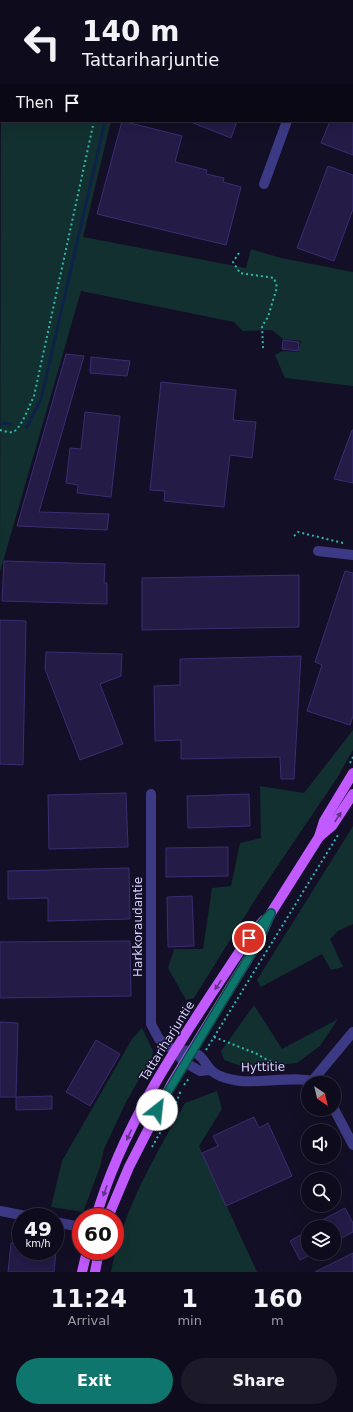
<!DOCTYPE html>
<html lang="en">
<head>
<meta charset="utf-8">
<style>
  :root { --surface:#0e0b1c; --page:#1c1929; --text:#f1f3f6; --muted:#9b9ba3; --line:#2e2b3b; --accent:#0f766e }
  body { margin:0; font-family:"DejaVu Sans",sans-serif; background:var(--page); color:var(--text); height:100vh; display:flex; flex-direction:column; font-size:15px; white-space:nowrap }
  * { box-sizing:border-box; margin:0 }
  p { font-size:13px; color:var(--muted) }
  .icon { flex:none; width:22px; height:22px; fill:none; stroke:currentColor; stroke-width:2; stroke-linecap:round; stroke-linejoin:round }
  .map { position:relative; height:1272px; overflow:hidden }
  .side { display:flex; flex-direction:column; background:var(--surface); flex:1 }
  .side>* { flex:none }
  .guide { position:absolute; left:0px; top:0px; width:353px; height:122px; box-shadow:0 4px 16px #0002,0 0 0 1px var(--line); background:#0e0b1c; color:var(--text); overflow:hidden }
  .needle { width:26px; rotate:145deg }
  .buttons { position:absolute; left:301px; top:1076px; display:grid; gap:8px }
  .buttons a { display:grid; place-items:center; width:40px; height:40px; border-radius:50%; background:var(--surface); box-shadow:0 4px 16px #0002,0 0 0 1px var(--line); font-size:20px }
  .speed { position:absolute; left:12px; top:1208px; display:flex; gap:8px; font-size:20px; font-weight:700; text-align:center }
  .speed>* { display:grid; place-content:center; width:52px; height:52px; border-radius:50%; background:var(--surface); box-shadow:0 4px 16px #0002,0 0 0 1px var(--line); line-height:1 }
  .speed small { font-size:10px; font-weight:400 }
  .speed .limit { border:6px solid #d22; background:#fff; color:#111 }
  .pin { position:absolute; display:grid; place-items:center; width:34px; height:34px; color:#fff; margin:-17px; border:2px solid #fff; border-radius:50%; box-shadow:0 1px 4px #0007 }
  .me { position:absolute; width:44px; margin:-22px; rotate:29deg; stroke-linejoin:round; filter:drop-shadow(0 0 3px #0008) }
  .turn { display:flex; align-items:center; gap:14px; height:84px; padding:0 16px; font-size:18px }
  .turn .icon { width:52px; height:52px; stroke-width:2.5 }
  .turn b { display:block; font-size:28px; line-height:34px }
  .then { display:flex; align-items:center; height:38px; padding:0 16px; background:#0003; gap:8px; font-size:15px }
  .eta { display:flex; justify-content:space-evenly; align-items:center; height:68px; text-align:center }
  .eta b { font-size:24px; font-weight:700; line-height:28px }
  .primary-button { display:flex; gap:8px; margin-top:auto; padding:8px 16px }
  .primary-button a { flex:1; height:46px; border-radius:24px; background:var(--accent); color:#fff; font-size:16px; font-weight:700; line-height:46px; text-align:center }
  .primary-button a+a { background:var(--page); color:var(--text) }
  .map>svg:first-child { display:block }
  .green { fill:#12302f }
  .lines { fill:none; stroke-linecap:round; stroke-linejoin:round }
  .stream { stroke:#0c2248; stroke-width:3 }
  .building { fill:#241b47; stroke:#3b2d73 }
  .path { stroke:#2fb8b0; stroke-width:2; stroke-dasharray:2 3; stroke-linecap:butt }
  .minor { stroke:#3d3a85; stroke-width:10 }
  .major { stroke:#c25bff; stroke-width:10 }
  .highway { stroke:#ff4fa3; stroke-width:12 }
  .oneway { fill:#623188 }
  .route-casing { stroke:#0a4d48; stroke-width:10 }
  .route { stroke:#0f766e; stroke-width:7 }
  .labels { text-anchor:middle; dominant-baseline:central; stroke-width:3; stroke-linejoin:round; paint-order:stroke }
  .street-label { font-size:12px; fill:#d9d4ff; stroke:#130f26 }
</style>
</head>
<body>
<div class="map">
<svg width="353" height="1272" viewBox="0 0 353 1272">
  <rect width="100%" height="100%" fill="#130f26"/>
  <g class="green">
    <path d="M1,96V121H111L83,237L246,268L251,249L281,258L353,272V386L285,378L275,355L282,351L298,352L301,341L283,339L272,330L243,331L234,322L81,291L0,572Z"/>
    <path d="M353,730V750L337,778L258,895L194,998L186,1000L168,968L174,949H203L212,888L231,886L240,843L261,838L260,786L304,793Z"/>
    <path d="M353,826V924L338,931L330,939L343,967L331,970L322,954L261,987L257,980Z"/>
    <path d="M254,1005L282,1049L338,1019L320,1046L297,1063L246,1068L224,1060L221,1051Z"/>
    <path d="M142,1028L153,1051L152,1057L126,1102L104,1149L100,1167L83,1212L51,1207L62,1161L132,1039Z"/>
    <path d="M217,1091L222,1109L199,1146L257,1272H111C122,1211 155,1156 185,1103Z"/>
  </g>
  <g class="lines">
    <g class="stream">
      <path d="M111,0V1"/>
      <path d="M0,423L10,424"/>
      <path d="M27,427L41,399L105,121"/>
    </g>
  </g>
  <g class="building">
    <path d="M122,121L182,136L175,162L207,170L206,174L224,178L223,182L241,187L226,245L97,214Z"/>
    <path d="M188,121H237L231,138Z"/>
    <path d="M330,121H353V155L321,143Z"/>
    <path d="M328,166L353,175V209L334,261L297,248Z"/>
    <path d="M283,340L299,342L298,351L282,349Z"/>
    <path d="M66,354L84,356L39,512L109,514L107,530L17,526Z"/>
    <path d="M91,357L130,361L127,376L90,373Z"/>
    <path d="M161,382L236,390L233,420L256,422L252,458L230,455L224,507L164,501L165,491L150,490Z"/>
    <path d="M85,412L120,416L111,497L77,493L78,485L66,483L70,448L81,449Z"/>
    <path d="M352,430H353V483L334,479Z"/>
    <path d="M4,561L105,564L104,583H107V604L2,601Z"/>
    <path d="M345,571L353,573V716L350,725L307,711L322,665L315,662Z"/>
    <path d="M299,575V627L142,630V578Z"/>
    <path d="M0,620L26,621L23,765L0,764Z"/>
    <path d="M46,652L122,654L121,676L100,684L123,744L80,760L45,669Z"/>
    <path d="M301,656L294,779H281L280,757L181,759V740L155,741L154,686L180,685V659Z"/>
    <path d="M126,793L128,847L49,849L48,795Z"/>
    <path d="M249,794L250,826L188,828L187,796Z"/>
    <path d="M228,847V876L166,877V848Z"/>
    <path d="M129,868L130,919L48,921V898L8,899V871Z"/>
    <path d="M192,896L194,946L168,947L167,897Z"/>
    <path d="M130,941L131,996L0,998V942Z"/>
    <path d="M0,1022L18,1023L16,1097H0Z"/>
    <path d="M96,1040L120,1054L90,1106L66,1092Z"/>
    <path d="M52,1096V1109L16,1110V1097Z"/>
    <path d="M254,1117L259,1128L268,1123L292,1176L226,1206L202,1153L218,1146L213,1136Z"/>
    <path d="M345,1208L353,1223V1232L334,1242V1227H309Z"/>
    <path d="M308,1231V1256L300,1260L290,1241Z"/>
    <path d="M11,1243H21V1251H56L54,1272H8Z"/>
    <path d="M353,1253V1272H315Z"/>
  </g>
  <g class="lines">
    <g class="path">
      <path d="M108,0V1"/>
      <path d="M239,253L233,262L240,273L274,278L277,287L268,317L262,326L263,348"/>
      <path d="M0,430C4,431 9,433 13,432C21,429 30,404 34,396L94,121"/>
      <path d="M294,536L298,532L343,543"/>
      <path d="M350,763L353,757"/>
      <path d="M214,1037L255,1053L284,1069"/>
      <path d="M206,1050L338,835"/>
      <path d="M184,1085L190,1077"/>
      <path d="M152,1147L175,1106L181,1090"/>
      <path d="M115,1230L118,1222"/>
      <path d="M76,1237L77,1250"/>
    </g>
    <g class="minor">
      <path d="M332,1V0"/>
      <path d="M352,12H353"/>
      <path d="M264,184L287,121"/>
      <path d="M318,551L353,555"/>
      <path d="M151,794V1024L159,1039L175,1051L184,1062L200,1071L210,1070"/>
      <path d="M175,1051C180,1051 186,1050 190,1051C202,1054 204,1062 210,1069C217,1077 232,1080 241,1081C257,1083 309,1075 317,1083"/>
      <path d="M313,1080L353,1032"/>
      <path d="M334,1109L353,1145"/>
      <path d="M0,1211L31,1217"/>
      <path d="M55,1222L81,1227"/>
    </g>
    <g class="major">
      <path d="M319,837L332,826L353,794"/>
      <path d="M96,1217C126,1114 191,1026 249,937L264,920"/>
      <path d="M108,1217L129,1167L172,1083L257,944L271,913L319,837L324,821L353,773"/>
      <path d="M82,1272L87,1251"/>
      <path d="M95,1272L99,1251"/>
    </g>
    <g class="highway">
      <path d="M9,1L10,0"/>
      <path d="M0,29L1,25"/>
    </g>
  </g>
  <defs><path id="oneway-solid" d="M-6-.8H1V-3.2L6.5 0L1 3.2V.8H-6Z"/></defs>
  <g class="oneway">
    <use href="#oneway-solid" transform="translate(338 817) rotate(-57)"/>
    <use href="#oneway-solid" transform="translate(218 985) rotate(123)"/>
    <use href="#oneway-solid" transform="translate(129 1135) rotate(115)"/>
    <use href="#oneway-solid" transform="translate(105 1191) rotate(110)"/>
  </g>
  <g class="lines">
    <g class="route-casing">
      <path id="route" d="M157,1110L257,944L271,913L249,938"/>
    </g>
    <use href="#route" class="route"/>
  </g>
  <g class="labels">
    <g class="street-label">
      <text transform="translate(138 927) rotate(-90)">Harkkoraudantie</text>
      <text transform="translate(167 1041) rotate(-58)">Tattariharjuntie</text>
      <text transform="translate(263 1067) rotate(-1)">Hyttitie</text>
    </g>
  </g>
</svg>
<div class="buttons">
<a><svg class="needle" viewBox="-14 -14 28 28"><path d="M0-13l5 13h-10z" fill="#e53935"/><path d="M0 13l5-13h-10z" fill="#9b9ba3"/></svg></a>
<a><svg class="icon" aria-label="sound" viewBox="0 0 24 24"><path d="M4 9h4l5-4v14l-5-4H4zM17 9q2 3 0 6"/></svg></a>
<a><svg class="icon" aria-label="search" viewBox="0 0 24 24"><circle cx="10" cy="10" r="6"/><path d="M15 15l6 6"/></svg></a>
<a><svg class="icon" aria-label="layers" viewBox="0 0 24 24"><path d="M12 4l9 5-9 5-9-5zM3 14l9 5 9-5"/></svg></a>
</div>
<div class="speed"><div>49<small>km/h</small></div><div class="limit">60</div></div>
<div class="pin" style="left:249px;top:938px;background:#d93025"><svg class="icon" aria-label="arrive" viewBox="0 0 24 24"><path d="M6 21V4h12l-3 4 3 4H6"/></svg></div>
<svg class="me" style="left:157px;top:1110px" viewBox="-20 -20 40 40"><circle r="19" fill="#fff"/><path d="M0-13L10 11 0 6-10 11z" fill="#0f766e"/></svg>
<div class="guide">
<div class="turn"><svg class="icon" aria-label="left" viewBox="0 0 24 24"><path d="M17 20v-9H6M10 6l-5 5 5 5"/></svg><div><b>140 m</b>Tattariharjuntie</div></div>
<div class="then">Then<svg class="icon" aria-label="arrive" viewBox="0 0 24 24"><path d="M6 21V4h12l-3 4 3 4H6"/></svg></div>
</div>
</div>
<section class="side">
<div class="eta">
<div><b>11:24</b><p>Arrival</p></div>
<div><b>1</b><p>min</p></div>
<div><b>160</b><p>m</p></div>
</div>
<div class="primary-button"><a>Exit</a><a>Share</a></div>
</section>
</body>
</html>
